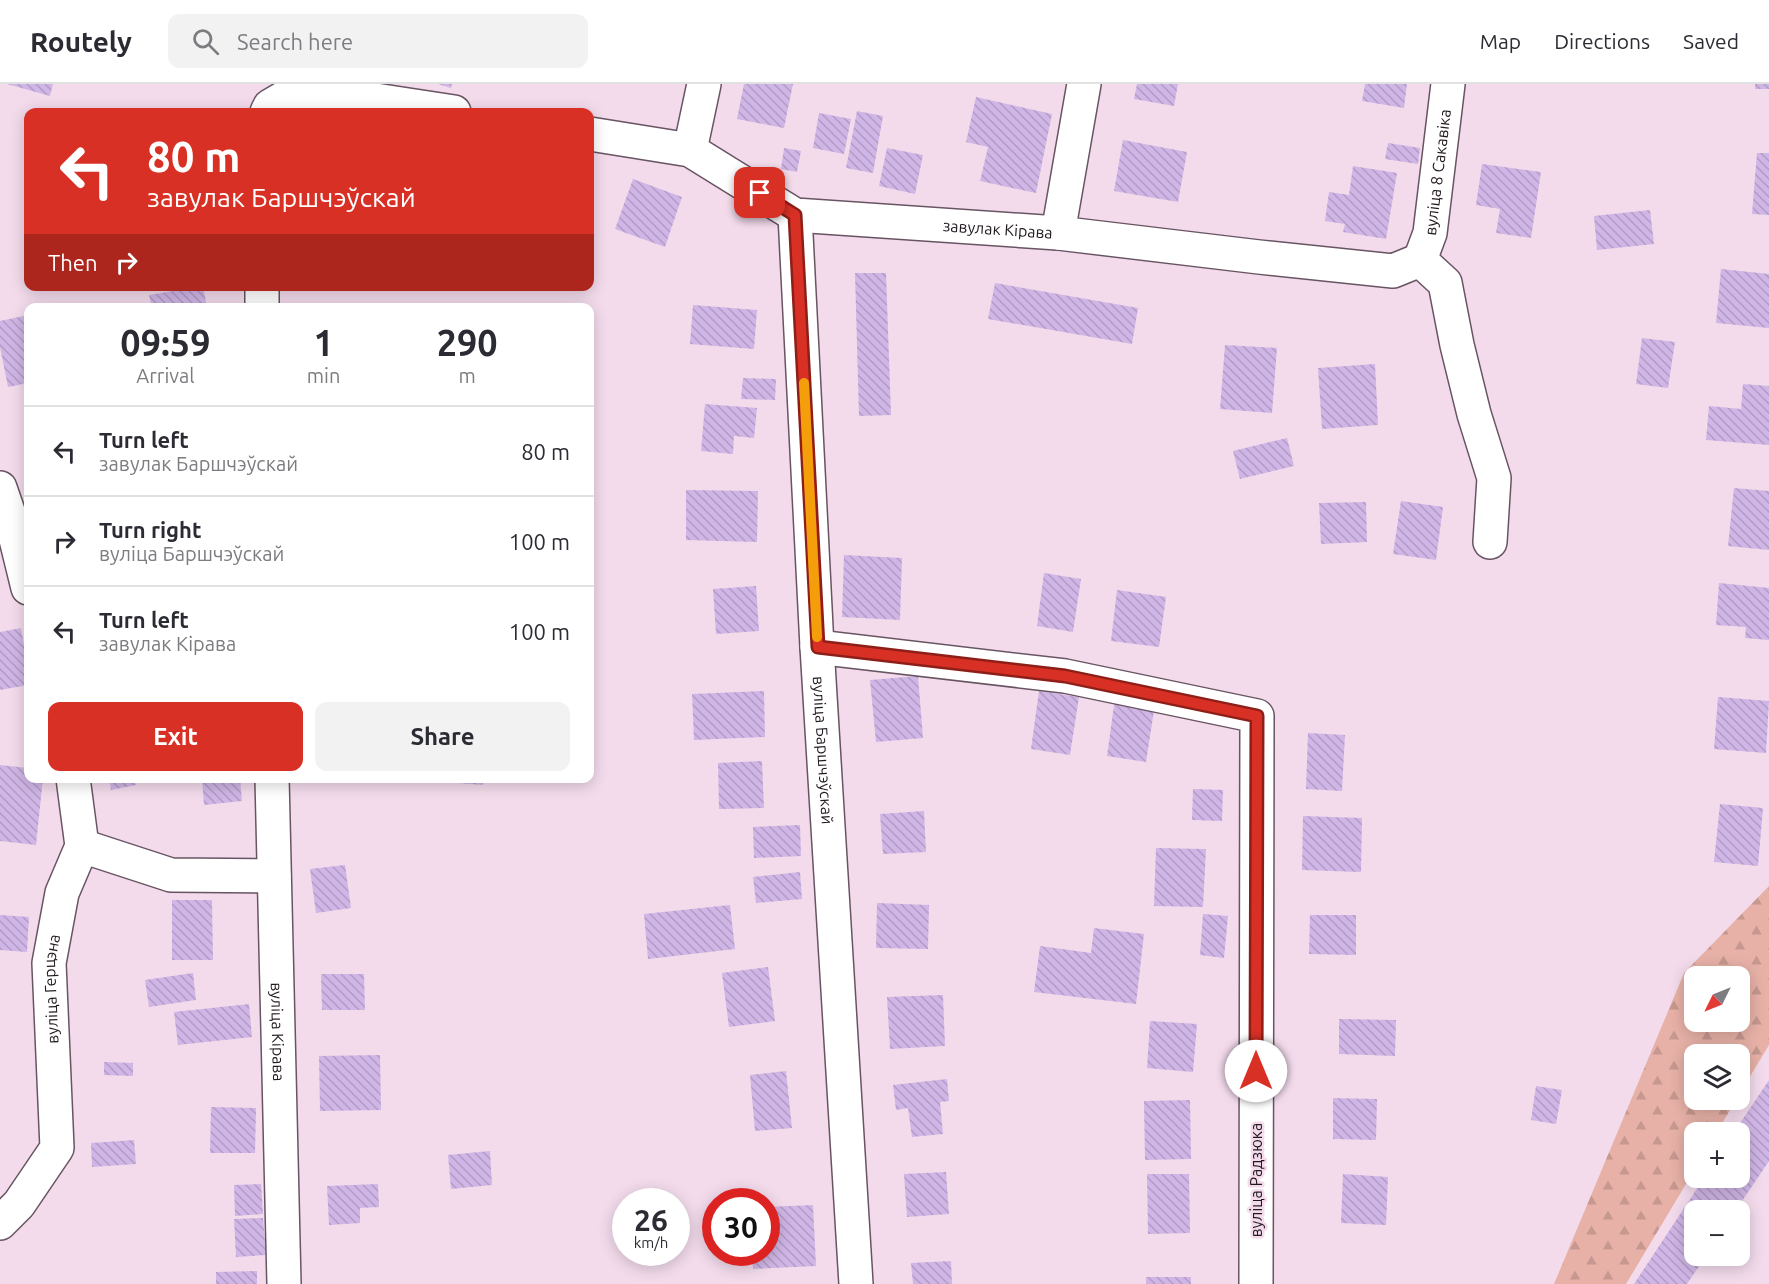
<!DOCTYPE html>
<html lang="en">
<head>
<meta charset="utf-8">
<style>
  :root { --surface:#fff; --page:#f2f2f3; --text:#2b2b33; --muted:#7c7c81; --line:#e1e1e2; --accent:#d93025 }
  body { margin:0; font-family:Ubuntu,sans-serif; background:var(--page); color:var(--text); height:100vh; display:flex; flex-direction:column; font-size:22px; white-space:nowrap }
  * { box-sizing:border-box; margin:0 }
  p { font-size:20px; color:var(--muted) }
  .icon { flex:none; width:33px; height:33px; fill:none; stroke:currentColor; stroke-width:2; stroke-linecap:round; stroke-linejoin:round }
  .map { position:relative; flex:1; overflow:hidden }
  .drawer { position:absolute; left:24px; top:219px; width:570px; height:480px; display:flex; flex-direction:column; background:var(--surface); border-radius:12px; box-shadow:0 3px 15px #0003 }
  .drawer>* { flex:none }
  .banner { position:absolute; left:24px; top:24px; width:570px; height:183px; border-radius:12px; box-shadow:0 3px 15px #0003; background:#d93025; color:#fff; overflow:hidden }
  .needle { width:39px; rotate:227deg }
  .tools { position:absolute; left:1684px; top:882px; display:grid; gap:12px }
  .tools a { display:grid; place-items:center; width:66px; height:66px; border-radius:12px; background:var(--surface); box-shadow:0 3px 15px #0003; font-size:30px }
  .speed { position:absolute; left:612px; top:1104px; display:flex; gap:12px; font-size:30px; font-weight:700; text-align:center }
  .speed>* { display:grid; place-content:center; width:78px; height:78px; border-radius:50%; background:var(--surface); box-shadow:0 3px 15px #0003; line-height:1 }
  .speed small { font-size:15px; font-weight:400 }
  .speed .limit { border:9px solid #d22; background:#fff; color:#111 }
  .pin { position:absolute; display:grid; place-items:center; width:51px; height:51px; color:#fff; margin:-26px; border-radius:12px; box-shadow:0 3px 9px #0006 }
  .me { position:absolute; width:66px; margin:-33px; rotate:0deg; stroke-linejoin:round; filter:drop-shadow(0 0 4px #0008) }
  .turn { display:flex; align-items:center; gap:21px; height:126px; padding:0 24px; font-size:27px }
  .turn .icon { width:78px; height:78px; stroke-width:2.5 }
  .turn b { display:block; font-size:42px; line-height:51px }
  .then { display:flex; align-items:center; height:57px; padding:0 24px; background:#0003; gap:12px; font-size:22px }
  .eta { display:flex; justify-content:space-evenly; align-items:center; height:102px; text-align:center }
  .eta b { font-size:36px; font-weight:700; line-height:42px }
  .primary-button { display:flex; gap:12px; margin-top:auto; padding:12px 24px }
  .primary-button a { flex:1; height:69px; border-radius:12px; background:var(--accent); color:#fff; font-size:24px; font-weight:700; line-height:69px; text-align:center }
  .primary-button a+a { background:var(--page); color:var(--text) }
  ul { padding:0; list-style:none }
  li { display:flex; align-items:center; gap:18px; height:90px; padding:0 24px; border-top:2px solid var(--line) }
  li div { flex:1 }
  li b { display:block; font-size:22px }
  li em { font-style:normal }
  header { display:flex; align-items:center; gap:36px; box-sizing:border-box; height:84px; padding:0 30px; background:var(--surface); border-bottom:2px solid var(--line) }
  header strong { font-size:28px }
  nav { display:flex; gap:33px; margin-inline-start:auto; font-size:21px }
  .search { width:420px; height:54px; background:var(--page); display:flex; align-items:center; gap:15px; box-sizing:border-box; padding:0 21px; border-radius:12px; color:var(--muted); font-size:22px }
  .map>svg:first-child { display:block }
  .forest { fill:url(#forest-firs); fill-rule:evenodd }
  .building { fill:url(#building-back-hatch) }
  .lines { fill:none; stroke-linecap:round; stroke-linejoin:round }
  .minor-casing { stroke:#685462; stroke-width:36 }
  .minor { stroke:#fff; stroke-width:33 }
  .route-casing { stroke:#8d1f18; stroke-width:15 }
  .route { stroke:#d93025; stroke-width:10 }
  .slow { stroke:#f59e0b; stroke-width:10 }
  .labels { text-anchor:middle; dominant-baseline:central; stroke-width:5; stroke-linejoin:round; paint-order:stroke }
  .street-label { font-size:16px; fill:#221a20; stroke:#f3dbec }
</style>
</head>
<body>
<header>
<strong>Routely</strong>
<div class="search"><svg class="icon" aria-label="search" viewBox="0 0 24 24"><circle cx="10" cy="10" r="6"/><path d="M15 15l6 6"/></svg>Search here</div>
<nav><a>Map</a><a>Directions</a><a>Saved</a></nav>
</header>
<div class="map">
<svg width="1769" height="1200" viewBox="0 0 1769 1200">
  <defs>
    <pattern id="forest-firs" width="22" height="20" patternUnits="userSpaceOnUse" patternTransform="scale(1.5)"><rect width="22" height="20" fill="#e7b1a7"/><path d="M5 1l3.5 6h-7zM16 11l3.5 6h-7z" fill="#c6988f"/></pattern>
    <pattern id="building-back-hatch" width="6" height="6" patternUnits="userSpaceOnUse" patternTransform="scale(1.5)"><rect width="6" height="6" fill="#d0b6e6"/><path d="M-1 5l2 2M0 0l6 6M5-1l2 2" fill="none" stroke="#b29cc5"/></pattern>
  </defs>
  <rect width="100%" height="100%" fill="#f3dbec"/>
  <path class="forest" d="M1769,802V961L1740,1009V970H1695V1016H1736L1717,1048H1695V1085L1626,1200H1554L1684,889ZM1695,892H1740V938H1695Z"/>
  <g class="building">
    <path d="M7,0H53L50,12Z"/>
    <path d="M438,0H452L451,4Z"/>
    <path d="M744,0H793L784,44L737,35Z"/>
    <path d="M1137,0H1178L1174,22L1134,15Z"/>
    <path d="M1365,0H1407L1404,24L1362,17Z"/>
    <rect x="1755" y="0" width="14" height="5"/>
    <path d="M976,13L1052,30L1036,109L980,97L988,63L966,58Z"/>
    <path d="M857,27L883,32L873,89L846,84Z"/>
    <path d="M819,29L851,35L844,70L813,64Z"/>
    <path d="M1123,56L1187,68L1178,118L1114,107Z"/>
    <path d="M1388,59L1420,64L1418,80L1385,75Z"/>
    <path d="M784,64L801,67L797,88L781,85Z"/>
    <path d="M887,64L923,71L915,110L879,102Z"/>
    <path d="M1757,69H1769V131L1752,130Z"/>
    <path d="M1482,80L1541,88L1531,154L1496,149L1500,125L1476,121Z"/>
    <path d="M1353,82L1397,89L1386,155L1343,148L1345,140L1325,137L1329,108L1349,111Z"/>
    <path d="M633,95L682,113L665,163L615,145Z"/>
    <path d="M1650,126L1654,160L1597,166L1594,132Z"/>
    <path d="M1721,185L1769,190V244L1716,239Z"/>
    <path d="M855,189H886L891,331L859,332Z"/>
    <path d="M995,199L1138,224L1132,260L988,235Z"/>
    <path d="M203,202L207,224H152L149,211Z"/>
    <path d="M693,221L757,226L754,265L690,260Z"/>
    <path d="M28,231V299L8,303L0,263V237Z"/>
    <path d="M1642,254L1675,258L1668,304L1636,300Z"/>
    <path d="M1225,261L1277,264L1272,329L1220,325Z"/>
    <path d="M1375,280L1378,341L1322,345L1318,284Z"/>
    <path d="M743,294L776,295L775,316L741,315Z"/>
    <path d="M1743,300L1769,302V361L1706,356L1709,322L1741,325Z"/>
    <path d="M705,320L757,324L754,354L734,352L733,370L701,367Z"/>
    <path d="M1287,354L1294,382L1240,395L1233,367Z"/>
    <path d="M1734,404L1769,407V466L1728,462Z"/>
    <path d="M686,406L758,407L757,458L686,456Z"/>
    <path d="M1401,417L1443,423L1436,476L1393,470Z"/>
    <path d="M1366,418L1367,458L1321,460L1319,419Z"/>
    <path d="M844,471L902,474L900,536L842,533Z"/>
    <path d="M1044,489L1081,495L1073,548L1037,542Z"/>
    <path d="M1719,499L1769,504V556L1745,554L1746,543L1716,541Z"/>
    <path d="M756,502L759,547L716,550L713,505Z"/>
    <path d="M1117,506L1166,513L1159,563L1111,557Z"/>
    <path d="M21,544L28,585V601L0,606V548Z"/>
    <path d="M918,592L923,654L876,658L870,596Z"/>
    <path d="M764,607L765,653L694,656L692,610Z"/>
    <path d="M1039,607L1079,613L1070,671L1031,665Z"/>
    <path d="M1718,613L1769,617L1766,669L1714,665Z"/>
    <path d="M1115,614L1155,620L1146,678L1107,672Z"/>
    <path d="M1308,649L1345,651L1342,707L1306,705Z"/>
    <path d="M762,677L764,724L719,725L718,679Z"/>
    <path d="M0,681L28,684V694H43L36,761L0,757Z"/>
    <path d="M109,694H134L136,701L111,706Z"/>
    <path d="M202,694H240L242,717L204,721Z"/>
    <path d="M433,694H483V701L433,697Z"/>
    <path d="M1193,705L1223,706L1222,737L1192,736Z"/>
    <path d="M1720,720L1763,724L1758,782L1714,778Z"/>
    <path d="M924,727L926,768L883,770L880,730Z"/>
    <path d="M1303,732L1362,734L1361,788L1302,786Z"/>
    <path d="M800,741L801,772L754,774L753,743Z"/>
    <path d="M1156,764L1206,765L1203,823L1154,822Z"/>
    <path d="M345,781L351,824L316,829L310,785Z"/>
    <path d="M800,788L802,815L756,819L753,793Z"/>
    <path d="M172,816H212L213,876H172Z"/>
    <path d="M877,819L929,821L928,865L876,864Z"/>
    <path d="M730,821L735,865L648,875L644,830Z"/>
    <path d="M1203,830L1228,832L1224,874L1200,871Z"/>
    <path d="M0,831L29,833L27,868L0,866Z"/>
    <path d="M1310,831H1356V871L1309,870Z"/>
    <path d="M1094,844L1144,850L1136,920L1034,908L1040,862L1091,869Z"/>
    <path d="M768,883L775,937L729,943L722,889Z"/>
    <path d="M193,889L196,916L149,923L145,896Z"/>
    <path d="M321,890H364L365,926H322Z"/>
    <path d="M943,911L945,962L890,965L887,913Z"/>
    <path d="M249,920L252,953L178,961L174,928Z"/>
    <path d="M1339,935L1396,936L1395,972L1339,970Z"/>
    <path d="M1150,937L1197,940L1193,988L1147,984Z"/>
    <path d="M380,971L381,1026L320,1027L319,972Z"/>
    <path d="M104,978L133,979V992L104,991Z"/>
    <path d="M786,987L792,1044L755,1047L750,991Z"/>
    <path d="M947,995L949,1017L940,1018L943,1050L912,1053L908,1024L896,1026L893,1001Z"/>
    <path d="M1769,996V1077L1736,1126H1695V1172H1706L1687,1200H1634L1704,1094H1740V1048H1734Z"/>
    <path d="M1536,1002L1562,1006L1556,1040L1531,1036Z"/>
    <path d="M1333,1014L1377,1015L1376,1056L1333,1055Z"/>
    <path d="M1190,1016L1191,1075L1145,1076L1144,1017Z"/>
    <path d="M211,1023L256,1024L255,1069H210Z"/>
    <path d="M134,1056L136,1080L92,1083L91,1059Z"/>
    <path d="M490,1067L492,1101L451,1105L448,1071Z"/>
    <path d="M946,1088L949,1130L907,1133L904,1090Z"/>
    <path d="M1147,1090H1189L1190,1149L1148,1150Z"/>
    <path d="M1343,1090L1388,1093L1386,1141L1341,1139Z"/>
    <path d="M261,1100L263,1130L235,1132L234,1101Z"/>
    <path d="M378,1100L379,1123L360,1124V1139L329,1141L327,1102Z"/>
    <path d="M813,1121L816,1182L753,1185L752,1168H766V1123Z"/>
    <path d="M263,1134L266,1171L236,1173L234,1135Z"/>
    <path d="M951,1177L952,1200H913L911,1179Z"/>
    <path d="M257,1187V1200H216V1188Z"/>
    <rect x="1146" y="1193" width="45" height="7"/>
  </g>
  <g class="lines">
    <g class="minor-casing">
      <g id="minor">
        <path d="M342,11L454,28"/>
        <path d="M267,28L270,22L294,8L342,11L346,0"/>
        <path id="s1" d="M590,50L690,66L795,131L1058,149L1259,173L1393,187L1420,176"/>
        <path d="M690,66L704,0"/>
        <path id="s2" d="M795,131L817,563L856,1200"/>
        <path d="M1058,149L1084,0"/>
        <path d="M1420,176L1445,199L1457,261L1474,330L1494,394L1490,458"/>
        <path id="s3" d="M1420,176L1430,149L1448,0"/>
        <path d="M262,202V224"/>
        <path d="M0,404L12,439L28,504"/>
        <path d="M817,563L1065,592L1257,632L1256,1200"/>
        <path id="s4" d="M272,694L284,1200"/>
        <path d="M82,762L171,791L274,792"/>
        <path id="s5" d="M0,1139L19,1120L57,1064L49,879L62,809L82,762L73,694"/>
      </g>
    </g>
    <use href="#minor" class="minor"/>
  </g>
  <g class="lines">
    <g class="route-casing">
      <path id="route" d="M760,109L795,131L818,563L1065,592L1257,632L1256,987"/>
    </g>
    <use href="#route" class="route"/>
    <path class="slow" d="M804,299L817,553"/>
  </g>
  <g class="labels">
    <g class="street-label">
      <text stroke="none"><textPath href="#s3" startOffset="90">вуліца 8 Сакавіка</textPath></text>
      <text stroke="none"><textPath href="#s1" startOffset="428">завулак Кірава</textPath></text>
      <text stroke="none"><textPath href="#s2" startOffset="536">вуліца Баршчэўскай</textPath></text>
      <text stroke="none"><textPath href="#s5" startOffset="254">вуліца Герцэна</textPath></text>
      <text stroke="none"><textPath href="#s4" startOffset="254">вуліца Кірава</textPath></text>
      <text transform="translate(1256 1096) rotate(-90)">вуліца Радзюка</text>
    </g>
  </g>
</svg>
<div class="tools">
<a><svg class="needle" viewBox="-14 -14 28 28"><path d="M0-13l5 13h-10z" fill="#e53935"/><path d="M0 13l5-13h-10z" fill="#7c7c81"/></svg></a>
<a><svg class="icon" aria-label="layers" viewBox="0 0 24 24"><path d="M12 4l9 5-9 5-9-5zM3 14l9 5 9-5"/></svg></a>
<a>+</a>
<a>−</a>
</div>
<div class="speed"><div>26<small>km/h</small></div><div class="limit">30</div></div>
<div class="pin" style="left:760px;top:109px;background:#d93025"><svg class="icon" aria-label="arrive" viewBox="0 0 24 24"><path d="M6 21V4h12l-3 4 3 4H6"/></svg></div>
<svg class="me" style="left:1256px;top:987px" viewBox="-20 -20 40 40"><circle r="19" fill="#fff"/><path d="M0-13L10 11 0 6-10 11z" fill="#d93025"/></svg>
<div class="banner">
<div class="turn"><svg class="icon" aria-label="left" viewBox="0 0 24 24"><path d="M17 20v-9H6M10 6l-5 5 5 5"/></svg><div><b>80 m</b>завулак Баршчэўскай</div></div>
<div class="then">Then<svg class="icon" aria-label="right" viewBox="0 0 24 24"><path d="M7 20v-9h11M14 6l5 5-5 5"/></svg></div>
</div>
<section class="drawer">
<div class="eta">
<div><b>09:59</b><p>Arrival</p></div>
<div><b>1</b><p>min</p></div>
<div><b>290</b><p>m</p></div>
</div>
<ul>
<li><svg class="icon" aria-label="left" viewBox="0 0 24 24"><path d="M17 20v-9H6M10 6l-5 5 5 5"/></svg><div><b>Turn left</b><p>завулак Баршчэўскай</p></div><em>80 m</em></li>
<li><svg class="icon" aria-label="right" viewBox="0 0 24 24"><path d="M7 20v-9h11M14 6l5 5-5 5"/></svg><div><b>Turn right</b><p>вуліца Баршчэўскай</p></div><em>100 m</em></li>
<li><svg class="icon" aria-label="left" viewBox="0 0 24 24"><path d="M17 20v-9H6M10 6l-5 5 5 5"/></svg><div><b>Turn left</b><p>завулак Кірава</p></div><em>100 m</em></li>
</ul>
<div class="primary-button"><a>Exit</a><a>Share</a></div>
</section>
</div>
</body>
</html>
